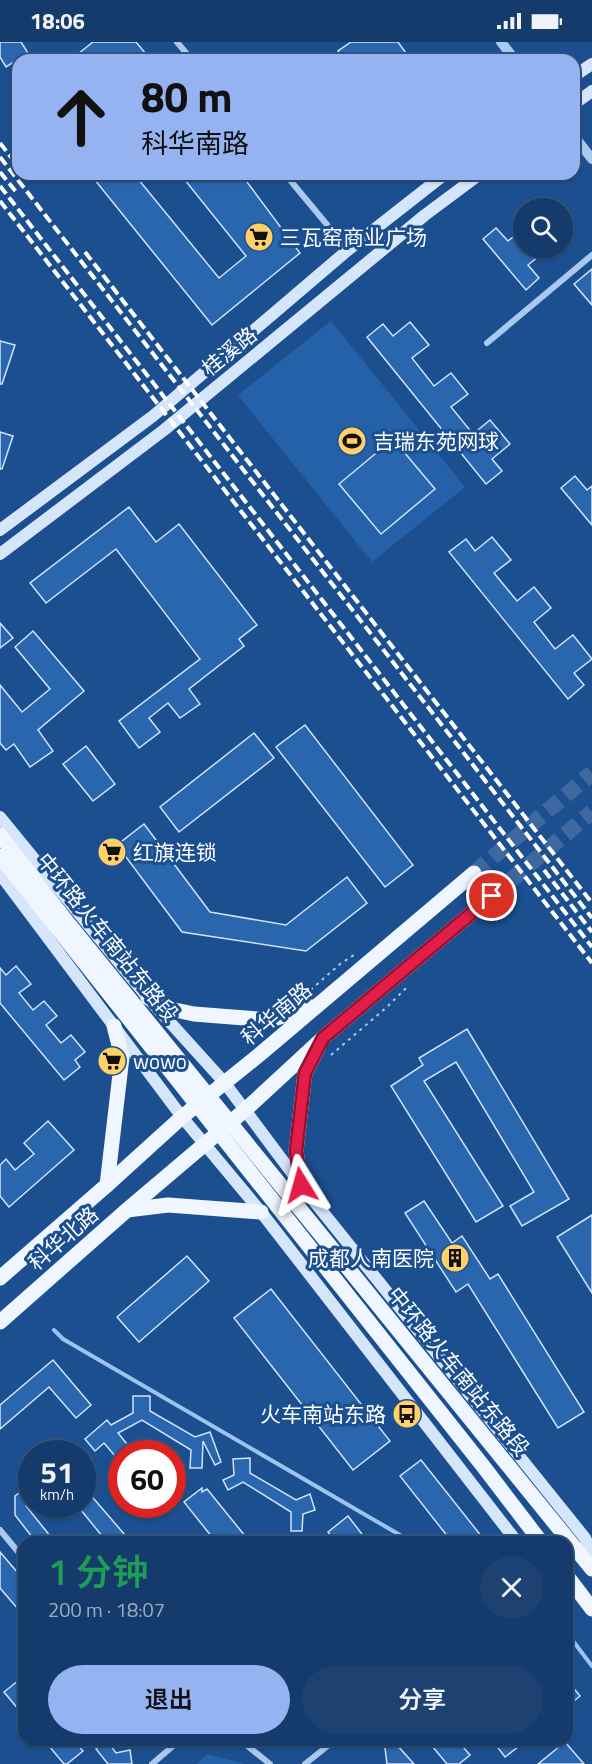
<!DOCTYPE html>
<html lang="zh">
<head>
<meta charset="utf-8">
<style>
  :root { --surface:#143b6b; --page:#1d4271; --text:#f1f3f6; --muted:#9dadc1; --line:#33557e; --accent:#95b2f1 }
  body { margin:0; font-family:"Titillium Web","Noto Sans SC",sans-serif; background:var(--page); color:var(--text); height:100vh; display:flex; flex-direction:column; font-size:22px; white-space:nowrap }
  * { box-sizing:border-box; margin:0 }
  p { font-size:20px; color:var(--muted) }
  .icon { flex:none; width:33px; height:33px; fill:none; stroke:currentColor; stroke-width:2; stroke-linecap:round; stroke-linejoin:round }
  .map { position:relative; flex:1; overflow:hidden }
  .details { position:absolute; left:18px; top:1494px; width:555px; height:210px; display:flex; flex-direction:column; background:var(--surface); border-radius:18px; box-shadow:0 2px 4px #0004,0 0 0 2px var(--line) }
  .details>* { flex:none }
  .banner { position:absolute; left:12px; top:12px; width:568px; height:126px; border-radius:18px; box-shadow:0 2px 4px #0004,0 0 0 2px var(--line); background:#95b2f1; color:#111; overflow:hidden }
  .controls { position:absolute; left:513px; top:156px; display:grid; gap:12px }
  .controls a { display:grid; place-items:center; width:60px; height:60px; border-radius:50%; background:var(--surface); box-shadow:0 2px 4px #0004,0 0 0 2px var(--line); font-size:30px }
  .speed { position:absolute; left:18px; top:1398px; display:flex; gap:12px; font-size:30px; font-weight:700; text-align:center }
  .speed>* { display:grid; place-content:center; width:78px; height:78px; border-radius:50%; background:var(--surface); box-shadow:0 2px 4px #0004,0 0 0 2px var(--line); line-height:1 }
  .speed small { font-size:15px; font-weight:400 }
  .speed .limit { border:9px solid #d22; background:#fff; color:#111 }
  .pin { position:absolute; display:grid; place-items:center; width:51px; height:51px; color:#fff; margin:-26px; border:3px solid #fff; border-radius:50%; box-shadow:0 2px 6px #0007 }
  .me { position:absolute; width:66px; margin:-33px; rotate:352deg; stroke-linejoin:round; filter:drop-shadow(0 0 4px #0008) }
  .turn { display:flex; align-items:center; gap:21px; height:126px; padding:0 30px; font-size:27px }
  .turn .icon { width:78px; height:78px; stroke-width:2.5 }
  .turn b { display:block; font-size:42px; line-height:51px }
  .round { display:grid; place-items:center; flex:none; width:63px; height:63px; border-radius:32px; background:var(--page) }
  .summary { display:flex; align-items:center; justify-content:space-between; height:102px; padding:0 30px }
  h1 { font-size:36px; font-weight:600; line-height:45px; color:#1e9e55 }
  .action { display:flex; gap:12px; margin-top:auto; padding:12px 30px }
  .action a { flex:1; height:69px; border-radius:36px; background:var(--accent); color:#111; font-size:24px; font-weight:600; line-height:69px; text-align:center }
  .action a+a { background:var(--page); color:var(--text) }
  .status { display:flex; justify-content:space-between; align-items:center; height:42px; padding:0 30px; background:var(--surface); direction:ltr }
  .status svg { height:16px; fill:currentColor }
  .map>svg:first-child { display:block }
  .green { fill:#2461a8 }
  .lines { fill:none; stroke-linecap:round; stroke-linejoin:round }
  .stream { stroke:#9cc4f0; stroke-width:4 }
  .building { fill:#2a66ad; stroke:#cfe3fa; stroke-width:1.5 }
  .trunk-tunnel { stroke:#3d69a0; stroke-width:16; stroke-dasharray:16 8; stroke-linecap:butt }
  .path { stroke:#a9c9ee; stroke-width:2; stroke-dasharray:3 4.5; stroke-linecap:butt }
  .minor { stroke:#a9c9ee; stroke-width:6 }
  .tertiary { stroke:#a9c9ee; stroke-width:10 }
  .secondary { stroke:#d6e6fa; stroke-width:12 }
  .primary { stroke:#f0f6ff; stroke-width:15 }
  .rail { stroke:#fff; stroke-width:4; stroke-dasharray:10 4.5; stroke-linecap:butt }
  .route-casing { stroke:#92132f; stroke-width:15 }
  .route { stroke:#e11d48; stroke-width:10 }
  .labels { text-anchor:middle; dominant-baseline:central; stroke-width:6; stroke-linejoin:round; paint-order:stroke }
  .poi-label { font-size:21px; fill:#fff; stroke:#1b4f8f; text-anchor:start }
  .street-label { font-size:21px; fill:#fff; stroke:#1b4f8f }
</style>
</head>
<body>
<div class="status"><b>18:06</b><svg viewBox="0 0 49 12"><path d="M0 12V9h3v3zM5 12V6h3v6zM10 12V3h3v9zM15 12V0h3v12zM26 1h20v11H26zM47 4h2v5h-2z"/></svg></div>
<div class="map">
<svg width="592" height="1722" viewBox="0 0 592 1722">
  <rect width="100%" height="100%" fill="#1b4f8f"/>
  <g class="green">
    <path d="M331,279L465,445L372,520L238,353Z"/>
    <path d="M207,1712L245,1722H197Z"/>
  </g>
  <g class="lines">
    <g class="stream">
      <path d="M54,1288L63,1297L412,1500"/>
      <path d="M567,1591L592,1624"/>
    </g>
  </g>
  <g class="building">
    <path d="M0,0H21L28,11L6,25L0,15Z"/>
    <path d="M93,0H136L151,18H83L78,12Z"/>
    <path d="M351,0H398L411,18H346L338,9Z"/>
    <path d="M90,132H134L219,236L246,214L180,132H241L300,211L212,283Z"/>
    <path d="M496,186L508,199L524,186V206H549L528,223L539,236L526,248L483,197Z"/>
    <path d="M592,227V263L574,242Z"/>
    <path d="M410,280L429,303L412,316L434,344L451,331L468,352L451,365L473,392L490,378L510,402L492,417L502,429L486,442L367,295L383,282L393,294Z"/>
    <path d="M0,299L15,303L2,342H0Z"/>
    <path d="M0,390L13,394L2,427H0Z"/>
    <path d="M393,397L435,447L381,492L339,442Z"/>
    <path d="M575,434L587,448L592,444V483L561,446Z"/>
    <path d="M129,465L156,500L179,482L257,583L239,597L244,604L189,647L200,662L180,676L168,661L149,676L160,690L139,706L119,679L200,617L116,507L46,561L30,541Z"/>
    <path d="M492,495L511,518L494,531L517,559L534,545L551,566L534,580L555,607L573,593L592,617L574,631L584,643L568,657L449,510L466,497L475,509Z"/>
    <path d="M0,581L13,596L0,606Z"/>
    <path d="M33,589L84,649L38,688L53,709L30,725L14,702L6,708L0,701V643L22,670L50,647L15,605Z"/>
    <path d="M305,683L413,823L385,845L276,705Z"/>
    <path d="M254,691L274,716L179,790L160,765Z"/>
    <path d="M86,704L115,742L93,759L63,722Z"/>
    <path d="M144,782L210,870L286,883L347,835L367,861L306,909L182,890L117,803Z"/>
    <path d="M16,924L31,942L19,951L33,968L44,959L57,974L46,983L61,1001L71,993L85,1010L75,1018L80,1025L64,1038L0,961V926L6,933Z"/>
    <path d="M467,987L569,1157L522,1184L510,1164L534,1150L456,1020L424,1039L503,1164L476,1180L391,1044L423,1023L419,1016Z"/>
    <path d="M48,1079L74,1108L9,1165L0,1154V1123L6,1117L15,1128L34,1112L24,1101Z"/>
    <path d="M424,1159L452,1201L462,1194L490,1237L498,1232L584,1370L558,1386L468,1242L456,1250L405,1171Z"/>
    <path d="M592,1173V1251L557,1195Z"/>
    <path d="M187,1214L209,1239L139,1300L117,1275Z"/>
    <path d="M271,1247L390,1399L353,1428L234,1276Z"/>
    <path d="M53,1318L91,1363L76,1376L49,1345L0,1387V1363Z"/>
    <path d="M133,1354H150V1369L195,1395L210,1390L221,1420L215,1423L203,1399L202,1426H190L191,1408L142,1378L118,1391L135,1412H122V1422L104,1401L95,1409L85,1397L107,1378L111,1383L133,1371Z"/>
    <path d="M250,1416V1431L296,1458L310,1452L315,1468L303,1472L302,1489H291V1470L243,1440L228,1448L223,1438L234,1433L233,1417Z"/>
    <path d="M421,1418L486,1500H452L400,1434Z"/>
    <path d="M32,1441V1460L26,1464L55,1500H36L15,1473V1454Z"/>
    <path d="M82,1443L125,1493L117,1500H107L76,1462H82Z"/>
    <path d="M202,1446V1450L207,1447L250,1500H216L184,1460Z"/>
    <path d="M348,1474L368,1500H336L328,1490Z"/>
    <path d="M0,1510L24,1538V1574L0,1546Z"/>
    <path d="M24,1634V1674L4,1650Z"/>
    <path d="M567,1638L580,1654L567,1665Z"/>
    <path d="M44,1698H73L83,1709L67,1722H64Z"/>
    <path d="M384,1698H404L397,1703L414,1722H387Z"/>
    <path d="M427,1698H457L470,1713L459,1722H447Z"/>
    <path d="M492,1698H527L505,1715Z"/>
    <path d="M107,1699L116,1711L130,1708L132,1722H108L96,1707Z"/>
    <path d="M565,1700L584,1722H538Z"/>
  </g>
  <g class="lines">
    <g class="trunk-tunnel">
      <path d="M474,831L592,731"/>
      <path d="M492,854L592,770"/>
    </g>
    <g class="path">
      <path d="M305,953L340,922L354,913"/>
      <path d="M331,1013L387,965L407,945"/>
    </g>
    <g class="minor">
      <path d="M177,0L192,18"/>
      <path d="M285,132L348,208"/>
      <path d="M487,301L592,213"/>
      <path d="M0,1488L24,1517"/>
      <path d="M240,1698L270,1722"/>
      <path d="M152,1722L180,1698"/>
      <path d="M305,1722L335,1698"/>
    </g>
    <g class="tertiary">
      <path d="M501,0L515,18"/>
      <path d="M574,94L592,117"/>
    </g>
    <g class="secondary">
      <path d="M574,34L592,22"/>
      <path d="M574,62L592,49"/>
      <path d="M0,488L153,374L348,208L445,132"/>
      <path d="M0,512L164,388L425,173L480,132"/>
      <path d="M0,775L148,956L224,1040L301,1143L585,1496L592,1512"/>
      <path d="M0,832L182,1075L261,1170L517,1500"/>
    </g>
    <g class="primary">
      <path d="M0,793L68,881L592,1527"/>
      <path d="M0,814L483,1424L541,1500"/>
      <path d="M148,956L175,968L194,972L270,978L312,965"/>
      <path d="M107,1143L122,1015L114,984"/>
      <path d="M301,1143L296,1109L305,1031L318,1006"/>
      <path d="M127,1168L168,1163L261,1170"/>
      <path d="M0,1236L107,1143L182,1075L259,1013L474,831"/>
      <path d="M0,1280L127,1168L245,1068L323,996L492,854"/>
      <path d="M567,1534L592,1567"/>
    </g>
    <g class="rail">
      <path d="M0,101L14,119"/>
      <path d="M0,115L592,876"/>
      <path d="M0,130L17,151"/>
      <path d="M0,144L592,905"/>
      <path d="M0,159L592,921"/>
      <path d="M85,210L592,861"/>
      <path d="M544,828L592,890"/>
    </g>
  </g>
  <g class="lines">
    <g class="route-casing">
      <path id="route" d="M301,1143L296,1109L305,1031L323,996L492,854"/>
    </g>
    <use href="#route" class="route"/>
  </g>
  <defs>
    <g id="supermarket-disc" transform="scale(1.5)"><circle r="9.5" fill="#ffd166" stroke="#1b4f8f"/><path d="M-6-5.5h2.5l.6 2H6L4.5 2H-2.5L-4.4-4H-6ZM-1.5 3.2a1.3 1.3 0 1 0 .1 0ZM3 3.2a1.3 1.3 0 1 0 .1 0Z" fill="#111"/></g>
    <g id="stadium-disc" transform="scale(1.5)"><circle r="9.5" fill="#ffd166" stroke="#1b4f8f"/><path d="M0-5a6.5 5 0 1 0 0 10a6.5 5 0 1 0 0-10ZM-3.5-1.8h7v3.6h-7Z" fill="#111"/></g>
    <g id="building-disc" transform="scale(1.5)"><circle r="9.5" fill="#ffd166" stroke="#1b4f8f"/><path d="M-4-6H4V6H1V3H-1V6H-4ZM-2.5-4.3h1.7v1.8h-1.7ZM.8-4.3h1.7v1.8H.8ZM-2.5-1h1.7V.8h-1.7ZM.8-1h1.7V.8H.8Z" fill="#111"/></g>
    <g id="bus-disc" transform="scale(1.5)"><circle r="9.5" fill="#ffd166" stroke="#1b4f8f"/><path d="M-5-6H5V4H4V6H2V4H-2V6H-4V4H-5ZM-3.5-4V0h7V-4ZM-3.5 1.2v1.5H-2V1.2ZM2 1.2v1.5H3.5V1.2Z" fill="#111"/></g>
  </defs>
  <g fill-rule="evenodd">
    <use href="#supermarket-disc" x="259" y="195"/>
    <use href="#stadium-disc" x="352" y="399"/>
    <use href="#supermarket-disc" x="112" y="810"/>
    <use href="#supermarket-disc" x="112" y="1019"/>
    <use href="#building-disc" x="455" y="1216"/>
    <use href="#bus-disc" x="407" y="1372"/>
  </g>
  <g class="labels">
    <g class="poi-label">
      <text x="280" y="195">三瓦窑商业广场</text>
      <text x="373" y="399">吉瑞东苑网球</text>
      <text x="133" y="810">红旗连锁</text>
      <text x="133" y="1019">wowo</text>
      <text x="434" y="1216" text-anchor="end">成都人南医院</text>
      <text x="386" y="1372" text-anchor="end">火车南站东路</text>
    </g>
    <g class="street-label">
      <text transform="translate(229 309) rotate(-39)">桂溪路</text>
      <text transform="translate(108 895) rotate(51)">中环路火车南站东路段</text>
      <text transform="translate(276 971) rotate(-40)">科华南路</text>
      <text transform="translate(63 1196) rotate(-41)">科华北路</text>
      <text transform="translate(459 1329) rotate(51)">中环路火车南站东路段</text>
    </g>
  </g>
</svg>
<div class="controls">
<a><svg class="icon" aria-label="search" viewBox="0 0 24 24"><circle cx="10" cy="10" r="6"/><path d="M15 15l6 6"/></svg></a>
</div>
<div class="speed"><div>51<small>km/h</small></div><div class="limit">60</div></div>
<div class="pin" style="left:492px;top:854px;background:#d93025"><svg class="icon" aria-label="arrive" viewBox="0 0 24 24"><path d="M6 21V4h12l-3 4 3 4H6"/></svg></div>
<svg class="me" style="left:301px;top:1143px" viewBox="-20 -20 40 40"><path d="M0-17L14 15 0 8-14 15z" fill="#e11d48" stroke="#fff" stroke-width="4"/></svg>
<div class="banner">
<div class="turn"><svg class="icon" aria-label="ahead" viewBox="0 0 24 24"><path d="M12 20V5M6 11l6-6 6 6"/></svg><div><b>80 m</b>科华南路</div></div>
</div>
<section class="details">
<div class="summary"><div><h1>1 分钟</h1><p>200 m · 18:07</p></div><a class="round"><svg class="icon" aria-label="close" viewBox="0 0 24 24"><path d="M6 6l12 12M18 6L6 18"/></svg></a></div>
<div class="action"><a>退出</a><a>分享</a></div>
</section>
</div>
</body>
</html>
